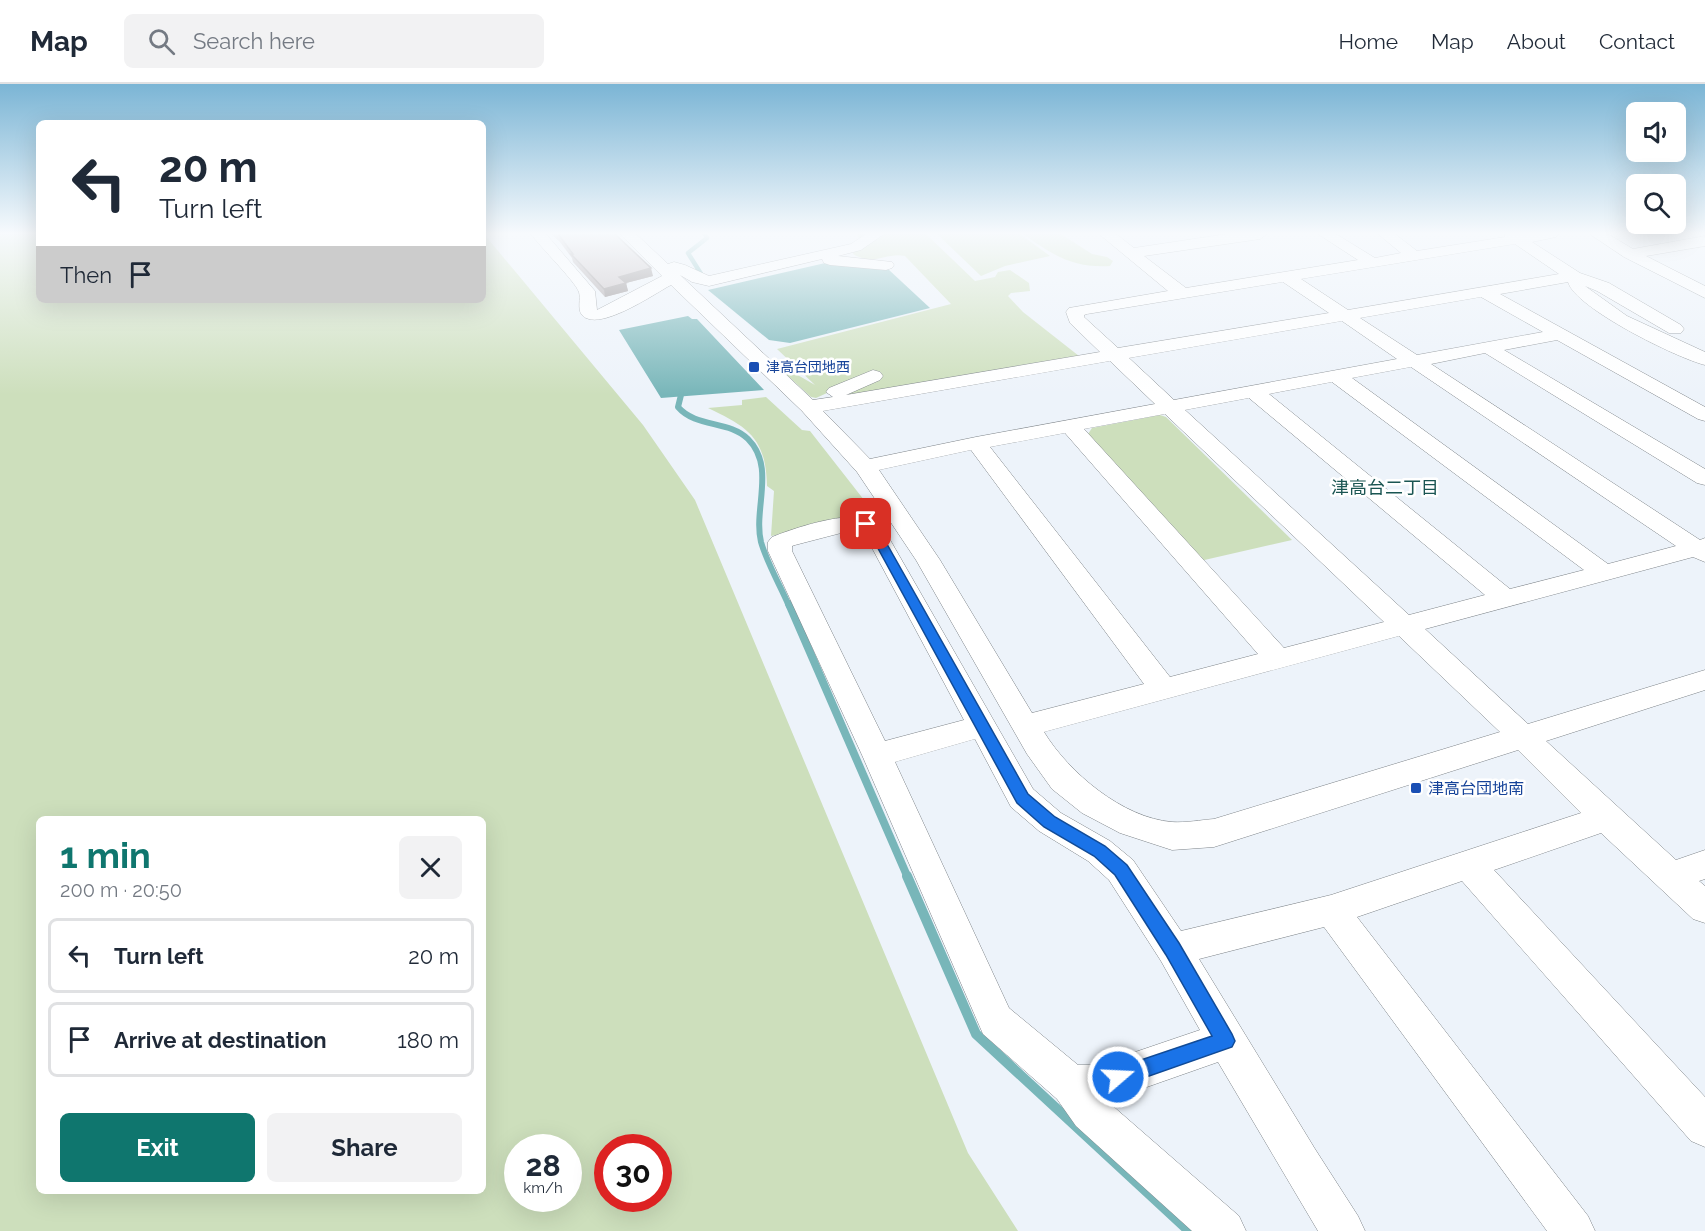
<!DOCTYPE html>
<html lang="en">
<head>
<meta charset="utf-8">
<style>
  :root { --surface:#fff; --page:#f2f2f3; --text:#1f2937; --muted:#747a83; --line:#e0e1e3; --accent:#0f766e }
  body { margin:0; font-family:Raleway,"Noto Sans JP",sans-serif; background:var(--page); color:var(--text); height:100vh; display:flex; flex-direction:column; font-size:22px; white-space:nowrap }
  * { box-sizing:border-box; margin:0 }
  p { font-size:20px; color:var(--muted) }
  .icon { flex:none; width:33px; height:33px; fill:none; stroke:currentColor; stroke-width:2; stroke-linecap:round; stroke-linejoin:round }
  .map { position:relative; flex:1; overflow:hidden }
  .details { position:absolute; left:36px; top:732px; width:450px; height:378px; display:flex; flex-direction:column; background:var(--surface); border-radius:9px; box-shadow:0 6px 24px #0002 }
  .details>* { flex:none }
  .banner { position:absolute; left:36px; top:36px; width:450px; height:183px; border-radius:9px; box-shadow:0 6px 24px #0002; background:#fff; color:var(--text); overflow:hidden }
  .fabs { position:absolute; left:1626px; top:18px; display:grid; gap:12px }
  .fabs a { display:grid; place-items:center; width:60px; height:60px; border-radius:9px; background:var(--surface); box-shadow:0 6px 24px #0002; font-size:30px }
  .speed { position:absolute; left:504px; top:1050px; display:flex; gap:12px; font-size:30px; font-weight:700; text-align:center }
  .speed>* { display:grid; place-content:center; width:78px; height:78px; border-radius:50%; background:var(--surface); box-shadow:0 6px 24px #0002; line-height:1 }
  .speed small { font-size:15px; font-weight:400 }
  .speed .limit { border:9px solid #d22; background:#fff; color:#111 }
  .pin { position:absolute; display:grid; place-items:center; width:51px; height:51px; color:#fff; margin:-26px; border-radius:12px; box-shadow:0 3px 9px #0006 }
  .me { position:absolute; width:66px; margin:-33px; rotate:71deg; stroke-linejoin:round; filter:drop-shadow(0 0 4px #0008) }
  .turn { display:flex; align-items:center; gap:21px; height:126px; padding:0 24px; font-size:27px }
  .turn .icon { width:78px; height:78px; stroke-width:2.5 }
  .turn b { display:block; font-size:42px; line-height:51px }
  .then { display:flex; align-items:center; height:57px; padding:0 24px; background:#0003; gap:12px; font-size:22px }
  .round { display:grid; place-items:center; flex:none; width:63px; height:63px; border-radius:9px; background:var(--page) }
  .summary { display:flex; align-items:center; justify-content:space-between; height:102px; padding:0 24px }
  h1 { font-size:36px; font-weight:700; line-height:45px; color:var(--accent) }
  .action { display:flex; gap:12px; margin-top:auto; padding:12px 24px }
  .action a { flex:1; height:69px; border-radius:9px; background:var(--accent); color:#fff; font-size:24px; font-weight:700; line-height:69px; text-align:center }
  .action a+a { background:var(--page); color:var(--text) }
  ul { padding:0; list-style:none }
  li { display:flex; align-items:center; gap:18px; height:75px; margin:0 12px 9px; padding:0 12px; border:3px solid var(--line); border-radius:9px }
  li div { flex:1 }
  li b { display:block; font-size:22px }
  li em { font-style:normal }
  header { display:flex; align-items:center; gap:36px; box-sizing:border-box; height:84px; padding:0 30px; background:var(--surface); border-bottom:2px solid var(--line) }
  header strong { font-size:28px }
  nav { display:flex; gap:33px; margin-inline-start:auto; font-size:21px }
  .search { width:420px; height:54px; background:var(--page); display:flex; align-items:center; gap:15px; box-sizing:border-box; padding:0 21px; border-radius:9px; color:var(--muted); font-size:22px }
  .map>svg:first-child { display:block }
  .green { fill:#cddfbc; fill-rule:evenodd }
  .water { fill:#78b6b9 }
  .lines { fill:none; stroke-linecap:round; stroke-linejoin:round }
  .stream-far3 { stroke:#78b6b9; stroke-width:4.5 }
  .stream-far2 { stroke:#78b6b9; stroke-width:6 }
  .stream-far1 { stroke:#78b6b9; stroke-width:8 }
  .stream { stroke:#78b6b9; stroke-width:10 }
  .minor-casing { stroke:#7e8489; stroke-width:1 }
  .minor { fill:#fff; fill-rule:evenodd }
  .wall { fill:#a59da0 }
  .shaded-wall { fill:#868082 }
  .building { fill:#c0b7ba; stroke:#868082; stroke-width:1.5 }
  .route { fill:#1a73e8; stroke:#114b97; stroke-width:1.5 }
  .transit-dot { fill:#1a4fb4; stroke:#fff; stroke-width:2 }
  .labels { text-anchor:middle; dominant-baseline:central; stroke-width:5; stroke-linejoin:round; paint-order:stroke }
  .far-transit-label { font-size:14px; fill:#164399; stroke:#fff; text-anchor:start }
  .transit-label { font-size:16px; fill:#164399; stroke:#fff; text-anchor:start }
  .neighbourhood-label { font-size:18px; fill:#1a5552; stroke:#fff }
</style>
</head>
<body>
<header>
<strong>Map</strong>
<div class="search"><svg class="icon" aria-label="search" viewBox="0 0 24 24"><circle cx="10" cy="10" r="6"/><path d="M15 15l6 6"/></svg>Search here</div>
<nav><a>Home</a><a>Map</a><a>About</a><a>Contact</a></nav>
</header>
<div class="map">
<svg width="1705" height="1147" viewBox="0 0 1705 1147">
  <rect width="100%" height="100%" fill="#edf3fa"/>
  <g class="green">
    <path d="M0,150H39V216H483L484,150L643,341L695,416L968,1069L1018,1147H0ZM39,735H483V1107H39ZM518,1064H568V1114H518ZM608,1064H658V1114H608Z"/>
    <path d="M857,150H926L975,197L995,193L998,188L1010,186L1029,199L1030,207L1011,209L1008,212L1023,228L1079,272L830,314L875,294L869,290L816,314L811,313L768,274L815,301L777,265L951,220L905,172C885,168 875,183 853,170L859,155Z"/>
    <path d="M937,150H1020L1050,172L1005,182L981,192Z"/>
    <path d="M1023,150H1061L1092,170L1107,173L1113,177L1110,182C1072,184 1053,171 1023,150Z"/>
    <path d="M766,313L802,346L810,347L875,430L771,452L774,407L767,402C766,354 748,343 708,324L742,321V316Z"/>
    <path d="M1160,331L1166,333L1292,456L1200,477L1088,350L1092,344Z"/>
  </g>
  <g class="water">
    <path d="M834,177L888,185L930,224L790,259L769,256L708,206Z"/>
    <path d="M688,232L692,235H697L764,306L661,314L619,246Z"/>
  </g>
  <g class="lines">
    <g class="stream-far3">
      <path d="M703,193L688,169L707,154L705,150"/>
      <path d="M680,312L682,305"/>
    </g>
    <path class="stream-far2" d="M681,311L678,323C696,344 729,336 748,355C776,383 753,425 761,458C767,479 780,501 789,522"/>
    <path class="stream-far1" d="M789,520L908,794"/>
    <path class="stream" d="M907,792L976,950L1189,1147"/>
    <g class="minor-casing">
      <g id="minor">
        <path d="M531,150H546L595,207L597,226L662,192L620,150H636L668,180L674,178L685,181L709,192L851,160L866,150H884L861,166L838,172L892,178L894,181L892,184L886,186L830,181L824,179L822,175L709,202L692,198L680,191L813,316L833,313L826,308L829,304L873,286L880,288L883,292L880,296L846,311L1100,268L1070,239L1066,228L1069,224L1168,207L1099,150H1116L1134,164L1227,150H1267L1260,155L1144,172L1186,204L1358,176L1318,150H1336L1375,174L1401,169L1378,150H1395L1417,167L1505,153L1504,150H1558L1556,153L1532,158L1580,189L1609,199L1681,241L1684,245L1681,249H1669L1597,207L1585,202L1627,232L1705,268V281C1677,274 1575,224 1568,198L1500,210L1705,323V337L1698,335L1557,256L1504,266L1705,385V401L1697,399L1485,269L1431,280L1700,456L1705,454V478L1693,473L1425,545L1528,640L1705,586V606L1546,657L1676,776L1705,766V795L1699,797L1705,802V839L1693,835L1601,749L1494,786L1705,1013V1063L1691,1057L1462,797L1357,833L1588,1132L1595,1147H1547L1324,843L1199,875L1315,1065L1358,1132L1365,1147H1318L1218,978L1107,1017L1239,1132L1246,1147H1192L1076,1042L1057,1015L983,950L862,671L768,467V458L772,453C797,443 859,422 881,440L1033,705L1061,729L1110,757L1133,776L1181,847L1331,811L1581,729L1518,666L1214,763L1172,766L1120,749L1082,729L1052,705L1027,670L916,476L857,388L802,327L671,201C654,210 598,249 582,231C577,225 581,215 579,208C574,196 541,164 531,150ZM1515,160L1559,190L1348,226L1301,195ZM1283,198L1329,229L1118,264L1084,233V231L1087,230ZM1481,213L1543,248L1417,271L1360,234ZM1342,237L1397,275L1174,316L1129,274ZM1110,277L1155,320L976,353L870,375L823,327ZM1411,283L1676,462L1608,480L1352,294ZM1332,298L1584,486L1510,505L1269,310ZM1249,314L1485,511L1409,531L1185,326ZM1165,330L1384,538L1284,564L1084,345ZM1065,349L1258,570L1170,593L990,363ZM971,366L1144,600L1032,629L940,476L879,386ZM849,447H861L864,449L964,636L885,657L792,467V462L795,461ZM1399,552L1500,648L1214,735C1201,736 1186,739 1172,738C1123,734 1069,689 1044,648ZM975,655L1011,723L1039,747L1088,777L1109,796L1161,877L1200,946L1097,981H1078L1009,924L895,678Z"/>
        <path d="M1590,150H1608L1633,165L1705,152V162L1646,172L1705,202V214L1624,173Z"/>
      </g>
    </g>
    <use href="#minor" class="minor"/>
  </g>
  <path class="wall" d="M551,150H615L653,192L626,199L628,207L605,213L573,178L572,174L560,158Z"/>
  <path class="shaded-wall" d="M651,184L653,192L626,199L628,207L605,213L604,205L619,193Z"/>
  <path class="building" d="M558,150H615L651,184L619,193L626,199L604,205L571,170H573Z"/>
  <linearGradient id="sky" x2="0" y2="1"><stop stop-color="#7bb5d5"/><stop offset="0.48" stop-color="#f7fafd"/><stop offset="1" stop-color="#f7fafd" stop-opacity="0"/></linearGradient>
  <rect width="1705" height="311" fill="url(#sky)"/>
  <path class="route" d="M866,436L879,446L1028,710L1055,733L1105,762L1127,781L1179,859L1232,950L1235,957L1232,963L1118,1003L1111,1000L1109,993L1111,986L1212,952L1166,871L1115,791L1094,772L1044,743L1017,719L869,448L860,440Z"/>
  <g class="transit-dot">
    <rect x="748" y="277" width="12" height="12" rx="3"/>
    <rect x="1410" y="698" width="12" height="12" rx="3"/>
  </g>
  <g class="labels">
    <g class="far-transit-label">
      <text x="766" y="283">津高台団地西</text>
    </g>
    <g class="transit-label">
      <text x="1428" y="704">津高台団地南</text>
    </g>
    <g class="neighbourhood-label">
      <text x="1385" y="403">津高台二丁目</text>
    </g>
  </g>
</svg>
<div class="fabs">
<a><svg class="icon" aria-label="sound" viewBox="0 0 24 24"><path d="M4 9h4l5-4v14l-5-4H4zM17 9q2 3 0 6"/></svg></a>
<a><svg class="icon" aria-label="search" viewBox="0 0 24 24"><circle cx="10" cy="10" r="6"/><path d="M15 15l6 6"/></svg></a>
</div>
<div class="speed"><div>28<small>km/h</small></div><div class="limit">30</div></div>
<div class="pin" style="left:866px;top:440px;background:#d93025"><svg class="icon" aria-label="arrive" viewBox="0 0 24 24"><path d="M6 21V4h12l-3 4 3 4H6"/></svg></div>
<svg class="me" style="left:1118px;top:993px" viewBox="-20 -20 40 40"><circle r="17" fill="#1a73e8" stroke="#fff" stroke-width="3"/><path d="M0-11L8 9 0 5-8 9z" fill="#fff"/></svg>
<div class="banner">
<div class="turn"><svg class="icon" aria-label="left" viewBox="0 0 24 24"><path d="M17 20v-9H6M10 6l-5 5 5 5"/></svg><div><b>20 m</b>Turn left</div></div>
<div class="then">Then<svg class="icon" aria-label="arrive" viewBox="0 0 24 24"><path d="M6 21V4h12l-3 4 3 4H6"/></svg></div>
</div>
<section class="details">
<div class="summary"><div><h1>1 min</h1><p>200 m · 20:50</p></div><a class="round"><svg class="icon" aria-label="close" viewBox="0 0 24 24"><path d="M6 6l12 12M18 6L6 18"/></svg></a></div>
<ul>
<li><svg class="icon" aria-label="left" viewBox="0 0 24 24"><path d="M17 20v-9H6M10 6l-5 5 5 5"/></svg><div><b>Turn left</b></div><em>20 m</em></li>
<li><svg class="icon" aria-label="arrive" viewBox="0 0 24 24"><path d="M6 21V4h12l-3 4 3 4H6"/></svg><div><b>Arrive at destination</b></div><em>180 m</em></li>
</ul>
<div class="action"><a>Exit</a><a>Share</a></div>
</section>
</div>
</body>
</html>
